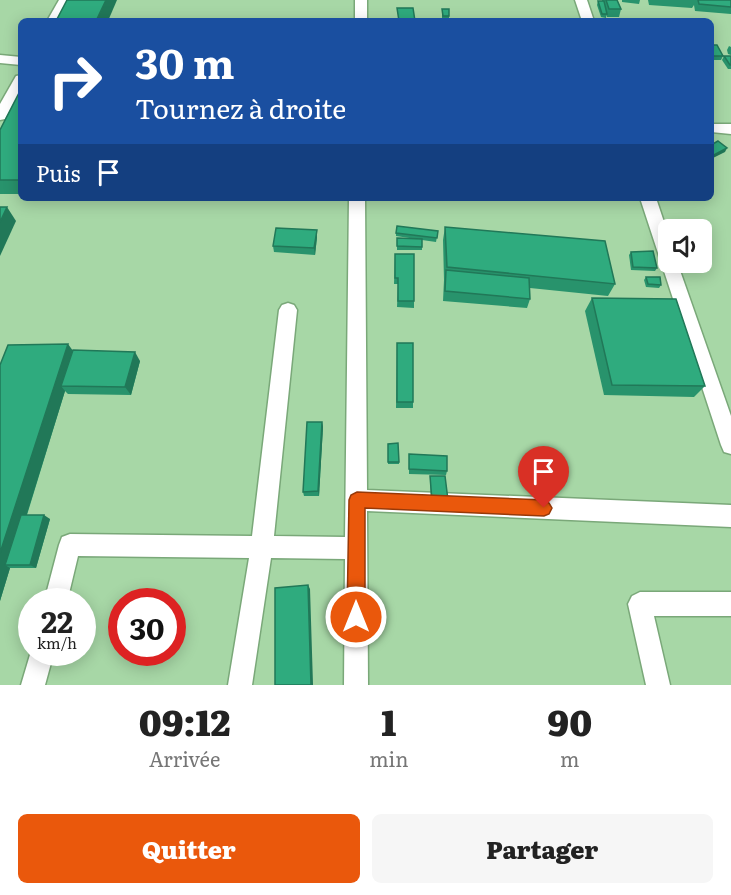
<!DOCTYPE html>
<html lang="fr">
<head>
<meta charset="utf-8">
<style>
  :root { --surface:#fff; --page:#f6f6f6; --text:#222; --muted:#767676; --accent:#ea580c }
  body { margin:0; font-family:Literata,serif; background:var(--page); color:var(--text); height:100vh; display:flex; flex-direction:column; font-size:22px; white-space:nowrap }
  * { box-sizing:border-box; margin:0 }
  p { font-size:20px; color:var(--muted) }
  .icon { flex:none; width:33px; height:33px; fill:none; stroke:currentColor; stroke-width:2; stroke-linecap:round; stroke-linejoin:round }
  .map { position:relative; height:685px; overflow:hidden }
  .drawer { display:flex; flex-direction:column; background:var(--surface); flex:1 }
  .drawer>* { flex:none }
  .guide { position:absolute; left:18px; top:18px; width:696px; height:183px; border-radius:9px; box-shadow:0 3px 15px #0003; background:#1a4fa0; color:#fff; overflow:hidden }
  .buttons { position:absolute; left:658px; top:219px; display:grid; gap:12px }
  .buttons a { display:grid; place-items:center; width:54px; height:54px; border-radius:9px; background:var(--surface); box-shadow:0 3px 15px #0003; font-size:30px }
  .speed { position:absolute; left:18px; top:588px; display:flex; gap:12px; font-size:30px; font-weight:700; text-align:center }
  .speed>* { display:grid; place-content:center; width:78px; height:78px; border-radius:50%; background:var(--surface); box-shadow:0 3px 15px #0003; line-height:1 }
  .speed small { font-size:15px; font-weight:400 }
  .speed .limit { border:9px solid #d22; background:#fff; color:#111 }
  .pin { position:absolute; display:grid; place-items:center; width:51px; height:51px; color:#fff; margin:-62px -26px; border-radius:50% 50% 50% 0; rotate:-45deg; box-shadow:0 0 6px #0007 }
  .pin .icon { rotate:45deg }
  .me { position:absolute; width:66px; margin:-33px; rotate:0deg; stroke-linejoin:round; filter:drop-shadow(0 0 4px #0008) }
  .turn { display:flex; align-items:center; gap:21px; height:126px; padding:0 18px; font-size:27px }
  .turn .icon { width:78px; height:78px; stroke-width:2.5 }
  .turn b { display:block; font-size:42px; line-height:51px }
  .then { display:flex; align-items:center; height:57px; padding:0 18px; background:#0003; gap:12px; font-size:22px }
  .eta { display:flex; justify-content:space-evenly; align-items:center; height:102px; text-align:center }
  .eta b { font-size:36px; font-weight:800; line-height:42px }
  .primary-button { display:flex; gap:12px; margin-top:auto; padding:12px 18px }
  .primary-button a { flex:1; height:69px; border-radius:9px; background:var(--accent); color:#fff; font-size:24px; font-weight:800; line-height:69px; text-align:center }
  .primary-button a+a { background:var(--page); color:var(--text) }
  .map>svg:first-child { display:block }
  .lines { fill:none; stroke-linecap:round; stroke-linejoin:round }
  .minor-casing { stroke:#7aa879; stroke-width:3 }
  .minor { fill:#fff; fill-rule:evenodd }
  .wall { fill:#28936c }
  .shaded-wall { fill:#217858 }
  .building { fill:#2fab7e; stroke:#217858; stroke-width:1.5 }
  .route { fill:#ea580c; stroke:#983908; stroke-width:1.5 }
</style>
</head>
<body>
<div class="map">
<svg width="731" height="685" viewBox="0 0 731 685">
  <rect width="100%" height="100%" fill="#a7d7a6"/>
  <g class="lines">
    <g class="minor-casing">
      <g id="minor">
        <path d="M59,0H71L59,21H47Z"/>
        <rect x="355" y="0" width="12" height="21"/>
        <path d="M575,0H587L594,21H582Z"/>
        <path d="M0,55L21,57V65L0,63Z"/>
        <path d="M21,75V91L5,119L0,120V104L16,76Z"/>
        <path d="M711,124H731V134L711,132Z"/>
        <path d="M349,198H365L367,490L731,505V527L367,511L368,685H344L345,559L271,558L252,685H228L249,558L78,556L67,602H44L59,545L62,537L70,534L252,536L279,310L282,305L288,303L294,305L297,310L274,536L345,537Z"/>
        <path d="M640,198H656L669,237V262H677L731,416V454L724,452L721,445Z"/>
        <path d="M640,592H731V616H654L670,685H646L628,604L632,596Z"/>
        <path d="M32,648V652H54L45,685H21Z"/>
      </g>
    </g>
    <use href="#minor" class="minor"/>
  </g>
  <g class="wall">
    <path d="M602,0H617L621,9L619,17H607L606,15V18L601,17L597,5L598,1H602Z"/>
    <path d="M622,0H640L639,4L622,2Z"/>
    <path d="M648,0H731V14L695,11L694,5L692,8L649,5Z"/>
    <path d="M442,9L449,16V20H442Z"/>
    <path d="M711,45L723,56L721,60H711Z"/>
    <path d="M729,46L731,47V55L728,54L727,50Z"/>
    <path d="M724,56H731V69H728L722,60Z"/>
    <path d="M21,91V194H0V130Z"/>
    <path d="M445,227L615,284L608,296L530,288V299L527,308L443,301L444,280L443,240Z"/>
    <path d="M317,230V237L315,255L274,252L273,246Z"/>
    <path d="M438,231L436,242L422,240V250H397V238L416,239L396,236V233Z"/>
    <path d="M631,252L657,268L655,271L631,270L629,255Z"/>
    <path d="M395,254L414,301V308L397,307L398,284H394Z"/>
    <path d="M646,277L661,285L659,288L646,287L644,280Z"/>
    <path d="M592,298L705,386L694,397L604,395L585,311Z"/>
    <path d="M397,343L413,402V408H396Z"/>
    <path d="M73,350L140,361L131,395L68,394L65,391L27,515L50,519L36,568H10L0,601V365Z"/>
    <path d="M322,422L323,427L319,496H304L303,492Z"/>
    <path d="M388,444L399,462V464H388Z"/>
    <path d="M409,454L447,471L446,475L409,474Z"/>
    <path d="M430,476L448,500L447,503H431Z"/>
  </g>
  <g class="shaded-wall">
    <path d="M106,0H117L108,21H96Z"/>
    <path d="M727,148L725,152L711,159L712,156Z"/>
    <path d="M7,207L16,221L0,256V222Z"/>
    <path d="M317,230V237L315,255L314,248Z"/>
    <path d="M68,344L76,355L61,386L65,391L11,565H5L10,568L0,601V553Z"/>
    <path d="M135,352L140,361L131,395L125,387Z"/>
    <path d="M322,422L323,427L319,496L318,491Z"/>
    <path d="M44,515L50,519L36,568L30,565Z"/>
    <path d="M308,585L310,589L313,685H311Z"/>
  </g>
  <g class="building">
    <path d="M67,0H106L96,21H56Z"/>
    <path d="M606,0H617L621,9H609Z"/>
    <path d="M698,0H731V7L699,4Z"/>
    <path d="M598,1H604L607,14H602Z"/>
    <path d="M397,8H413L415,21H399Z"/>
    <path d="M442,9H449V16H443Z"/>
    <path d="M711,45H717L723,56H713L711,52Z"/>
    <path d="M724,56H731V65H730Z"/>
    <path d="M20,91H21V180H0V130Z"/>
    <path d="M718,141L727,148L712,156L711,155V145Z"/>
    <path d="M0,207H7L0,222Z"/>
    <path d="M397,226L438,231L437,238L396,233Z"/>
    <path d="M445,227L605,241L615,284L447,267Z"/>
    <path d="M276,228L317,230L314,248L273,246Z"/>
    <path d="M397,238L422,239V247L397,246Z"/>
    <path d="M653,251L657,268L633,267L631,252Z"/>
    <path d="M395,254H414V301H398V278H395Z"/>
    <path d="M446,270L529,278L530,299L445,291Z"/>
    <path d="M646,277H660L661,285L648,284Z"/>
    <path d="M592,298L676,299L705,386L612,385Z"/>
    <rect x="397" y="343" width="16" height="59"/>
    <path d="M68,344L0,553V365L8,345Z"/>
    <path d="M73,350L135,352L125,387L61,386Z"/>
    <path d="M307,422H322L318,491L303,492Z"/>
    <path d="M398,443L399,462H388V444Z"/>
    <path d="M409,454L447,456V471L409,469Z"/>
    <path d="M430,476H445L448,500L432,501Z"/>
    <path d="M21,515H44L30,565H5Z"/>
    <path d="M308,585L311,685H275V588Z"/>
  </g>
  <path class="route" d="M357,492L544,500L549,503L552,508L549,514L544,516L365,508V617L362,623L356,625L350,623L347,617L349,500L351,495Z"/>
</svg>
<div class="buttons">
<a><svg class="icon" aria-label="sound" viewBox="0 0 24 24"><path d="M4 9h4l5-4v14l-5-4H4zM17 9q2 3 0 6"/></svg></a>
</div>
<div class="speed"><div>22<small>km/h</small></div><div class="limit">30</div></div>
<div class="pin" style="left:544px;top:508px;background:#d93025"><svg class="icon" aria-label="arrive" viewBox="0 0 24 24"><path d="M6 21V4h12l-3 4 3 4H6"/></svg></div>
<svg class="me" style="left:356px;top:617px" viewBox="-20 -20 40 40"><circle r="17" fill="#ea580c" stroke="#fff" stroke-width="3"/><path d="M0-11L8 9 0 5-8 9z" fill="#fff"/></svg>
<div class="guide">
<div class="turn"><svg class="icon" aria-label="right" viewBox="0 0 24 24"><path d="M7 20v-9h11M14 6l5 5-5 5"/></svg><div><b>30 m</b>Tournez à droite</div></div>
<div class="then">Puis<svg class="icon" aria-label="arrive" viewBox="0 0 24 24"><path d="M6 21V4h12l-3 4 3 4H6"/></svg></div>
</div>
</div>
<section class="drawer">
<div class="eta">
<div><b>09:12</b><p>Arrivée</p></div>
<div><b>1</b><p>min</p></div>
<div><b>90</b><p>m</p></div>
</div>
<div class="primary-button"><a>Quitter</a><a>Partager</a></div>
</section>
</body>
</html>
